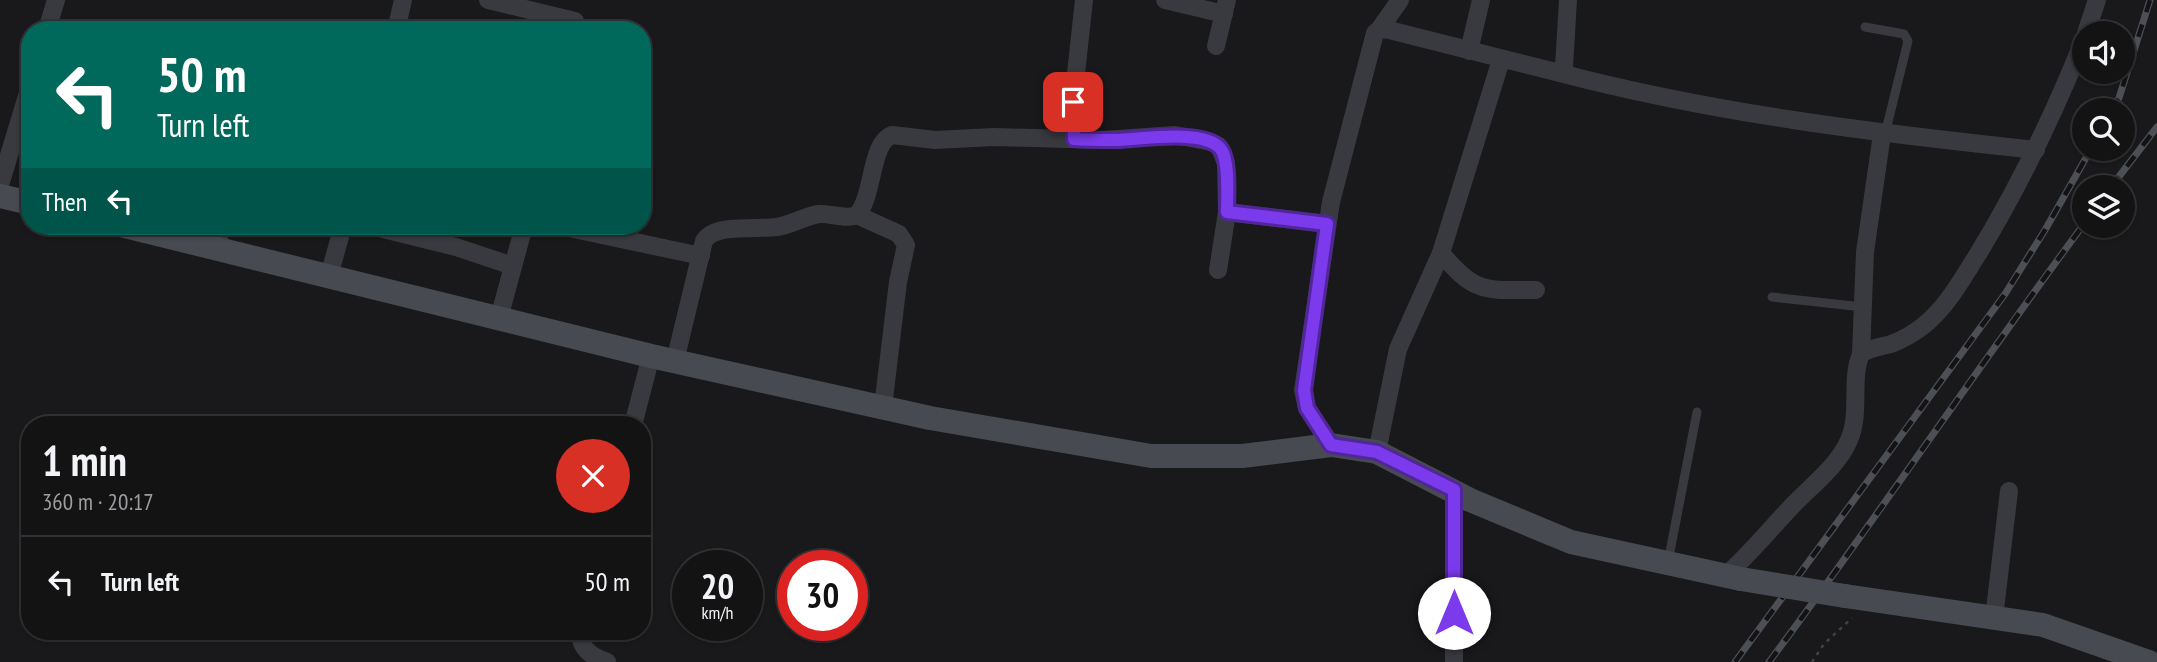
<!DOCTYPE html>
<html lang="en">
<head>
<meta charset="utf-8">
<style>
  :root { --surface:#131314; --page:#202022; --text:#f1f3f6; --muted:#9d9ea0; --line:#323234 }
  body { margin:0; font-family:"PT Sans Narrow",sans-serif; background:var(--page); color:var(--text); height:100vh; display:flex; flex-direction:column; font-size:26px; white-space:nowrap }
  * { box-sizing:border-box; margin:0 }
  p { font-size:23px; color:var(--muted) }
  .icon { flex:none; width:38px; height:38px; fill:none; stroke:currentColor; stroke-width:2; stroke-linecap:round; stroke-linejoin:round }
  .map { position:relative; flex:1; overflow:hidden }
  .side { position:absolute; left:21px; top:416px; width:630px; height:224px; display:flex; flex-direction:column; background:var(--surface); border-radius:28px; box-shadow:0 2px 5px #0004,0 0 0 2px var(--line) }
  .side>* { flex:none }
  .hud { position:absolute; left:21px; top:21px; width:630px; height:214px; border-radius:28px; box-shadow:0 2px 5px #0004,0 0 0 2px var(--line); background:#00695c; color:#fff; overflow:hidden }
  .tools { position:absolute; left:2072px; top:21px; display:grid; gap:14px }
  .tools a { display:grid; place-items:center; width:63px; height:63px; border-radius:50%; background:var(--surface); box-shadow:0 2px 5px #0004,0 0 0 2px var(--line); font-size:35px }
  .speed { position:absolute; left:672px; top:550px; display:flex; gap:14px; font-size:35px; font-weight:700; text-align:center }
  .speed>* { display:grid; place-content:center; width:91px; height:91px; border-radius:50%; background:var(--surface); box-shadow:0 2px 5px #0004,0 0 0 2px var(--line); line-height:1 }
  .speed small { font-size:18px; font-weight:400 }
  .speed .limit { border:10px solid #d22; background:#fff; color:#111 }
  .pin { position:absolute; display:grid; place-items:center; width:60px; height:60px; color:#fff; margin:-30px; border-radius:14px; box-shadow:0 4px 10px #0006 }
  .me { position:absolute; width:77px; margin:-38px; rotate:0deg; stroke-linejoin:round; filter:drop-shadow(0 0 5px #0008) }
  .turn { display:flex; align-items:center; gap:24px; height:147px; padding:0 21px; font-size:32px }
  .turn .icon { width:91px; height:91px; stroke-width:2.5 }
  .turn b { display:block; font-size:49px; line-height:60px }
  .then { display:flex; align-items:center; height:66px; padding:0 21px; background:#0003; gap:14px; font-size:26px }
  .round { display:grid; place-items:center; flex:none; width:74px; height:74px; border-radius:37px; background:var(--page) }
  .summary { display:flex; align-items:center; justify-content:space-between; height:119px; padding:0 21px }
  h1 { font-size:42px; font-weight:700; line-height:52px }
  ul { padding:0; list-style:none }
  li { display:flex; align-items:center; gap:21px; height:91px; padding:0 21px; border-top:2px solid var(--line) }
  li div { flex:1 }
  li b { display:block; font-size:26px }
  li em { font-style:normal }
  .map>svg:first-child { display:block }
  .lines { fill:none; stroke-linecap:round; stroke-linejoin:round }
  .path { stroke:#3f4247; stroke-width:2.5; stroke-dasharray:3.5 5; stroke-linecap:butt }
  .lane { stroke:#393a40; stroke-width:9 }
  .street { stroke:#393a40; stroke-width:18 }
  .secondary { stroke:#474a50; stroke-width:24 }
  .rail-casing { stroke:#4c4f55; stroke-width:7 }
  .rail { stroke:#131316; stroke-width:4.5; stroke-dasharray:13; stroke-linecap:butt }
  .secondary-bridge { stroke:#474a50; stroke-width:24 }
  .route-casing { stroke:#51269a; stroke-width:18 }
  .route { stroke:#7c3aed; stroke-width:12 }
</style>
</head>
<body>
<div class="map">
<svg width="2157" height="662" viewBox="0 0 2157 662">
  <rect width="100%" height="100%" fill="#19191b"/>
  <g class="lines">
    <path class="path" d="M1812,662L1824,644L1852,618"/>
    <g class="lane">
      <path d="M1865,27L1904,34L1908,41L1885,134"/>
      <path d="M1772,297L1863,307"/>
      <path d="M1668,562L1697,412"/>
    </g>
    <g class="street">
      <path d="M488,0L575,21"/>
      <path d="M1165,0L1224,14"/>
      <path d="M47,30L56,0"/>
      <path d="M396,30L403,0"/>
      <path d="M1379,30L1400,0"/>
      <path d="M2086,33L2097,0"/>
      <path d="M1216,46L1227,0"/>
      <path d="M1469,51L1481,0"/>
      <path d="M1560,73C1716,114 1876,133 2036,150"/>
      <path d="M1074,139L1073,101L1084,0"/>
      <path d="M0,185L30,86"/>
      <path d="M1227,212L1327,224"/>
      <path d="M857,215L899,234L906,245L898,282L883,407"/>
      <path d="M371,226L456,247L513,266"/>
      <path d="M560,226L701,256"/>
      <path d="M217,248L221,226"/>
      <path d="M1441,253C1475,294 1485,290 1536,290"/>
      <path d="M329,276L343,226"/>
      <path d="M499,318L524,226"/>
      <path d="M1861,354L1865,252L1882,134"/>
      <path d="M675,361L704,241C715,223 757,230 777,227C791,225 805,216 819,214C832,213 845,220 857,215C874,196 870,143 892,135L935,140L994,137L1103,140L1175,135L1211,142L1219,146L1226,163L1227,212L1218,270"/>
      <path d="M633,425L651,356"/>
      <path d="M1331,445L1307,408L1303,390L1331,202L1375,33L1379,30L1385,29L1560,73L1564,67L1568,0"/>
      <path d="M1377,452L1398,349L1441,253L1501,60"/>
      <path d="M1725,576C1751,553 1769,530 1793,505C1812,485 1838,466 1849,440C1861,413 1850,379 1861,354C1869,348 1881,347 1891,344C1902,340 1914,333 1923,326C1947,307 1962,279 1978,254C2020,185 2054,114 2084,39"/>
      <path d="M1994,618L2009,491"/>
      <path d="M580,632C580,649 591,656 607,662"/>
      <path d="M1454,662V490"/>
    </g>
    <g class="secondary">
      <path d="M0,196L30,203"/>
      <path d="M125,226L651,356L930,418L1151,456H1242L1331,445L1377,452L1470,500L1571,542L1741,579"/>
      <path d="M1845,596L2043,625L2149,662"/>
    </g>
    <g class="rail-casing">
      <g id="rail">
        <path d="M2112,110L2119,98L2150,0"/>
        <path d="M2111,187L2157,127"/>
        <path d="M1735,662L2005,294L2045,230L2091,149"/>
        <path d="M1769,662C1877,518 1977,368 2084,224"/>
      </g>
    </g>
    <use href="#rail" class="rail"/>
    <path class="secondary-bridge" d="M1741,579L1845,596"/>
  </g>
  <g class="lines">
    <g class="route-casing">
      <path id="route" d="M1073,102L1074,139C1089,140 1103,140 1118,140C1142,139 1203,129 1220,148C1230,159 1227,197 1227,212L1327,224L1304,390L1307,408L1331,445L1377,452L1454,490V613"/>
    </g>
    <use href="#route" class="route"/>
  </g>
</svg>
<div class="tools">
<a><svg class="icon" aria-label="sound" viewBox="0 0 24 24"><path d="M4 9h4l5-4v14l-5-4H4zM17 9q2 3 0 6"/></svg></a>
<a><svg class="icon" aria-label="search" viewBox="0 0 24 24"><circle cx="10" cy="10" r="6"/><path d="M15 15l6 6"/></svg></a>
<a><svg class="icon" aria-label="layers" viewBox="0 0 24 24"><path d="M12 4l9 5-9 5-9-5zM3 14l9 5 9-5"/></svg></a>
</div>
<div class="speed"><div>20<small>km/h</small></div><div class="limit">30</div></div>
<div class="pin" style="left:1073px;top:102px;background:#d93025"><svg class="icon" aria-label="arrive" viewBox="0 0 24 24"><path d="M6 21V4h12l-3 4 3 4H6"/></svg></div>
<svg class="me" style="left:1454px;top:613px" viewBox="-20 -20 40 40"><circle r="19" fill="#fff"/><path d="M0-13L10 11 0 6-10 11z" fill="#7c3aed"/></svg>
<div class="hud">
<div class="turn"><svg class="icon" aria-label="left" viewBox="0 0 24 24"><path d="M17 20v-9H6M10 6l-5 5 5 5"/></svg><div><b>50 m</b>Turn left</div></div>
<div class="then">Then<svg class="icon" aria-label="left" viewBox="0 0 24 24"><path d="M17 20v-9H6M10 6l-5 5 5 5"/></svg></div>
</div>
<section class="side">
<div class="summary"><div><h1>1 min</h1><p>360 m · 20:17</p></div><a class="round" style="background:#d93025;color:#fff"><svg class="icon" aria-label="close" viewBox="0 0 24 24"><path d="M6 6l12 12M18 6L6 18"/></svg></a></div>
<ul>
<li><svg class="icon" aria-label="left" viewBox="0 0 24 24"><path d="M17 20v-9H6M10 6l-5 5 5 5"/></svg><div><b>Turn left</b></div><em>50 m</em></li>
</ul>
</section>
</div>
</body>
</html>
